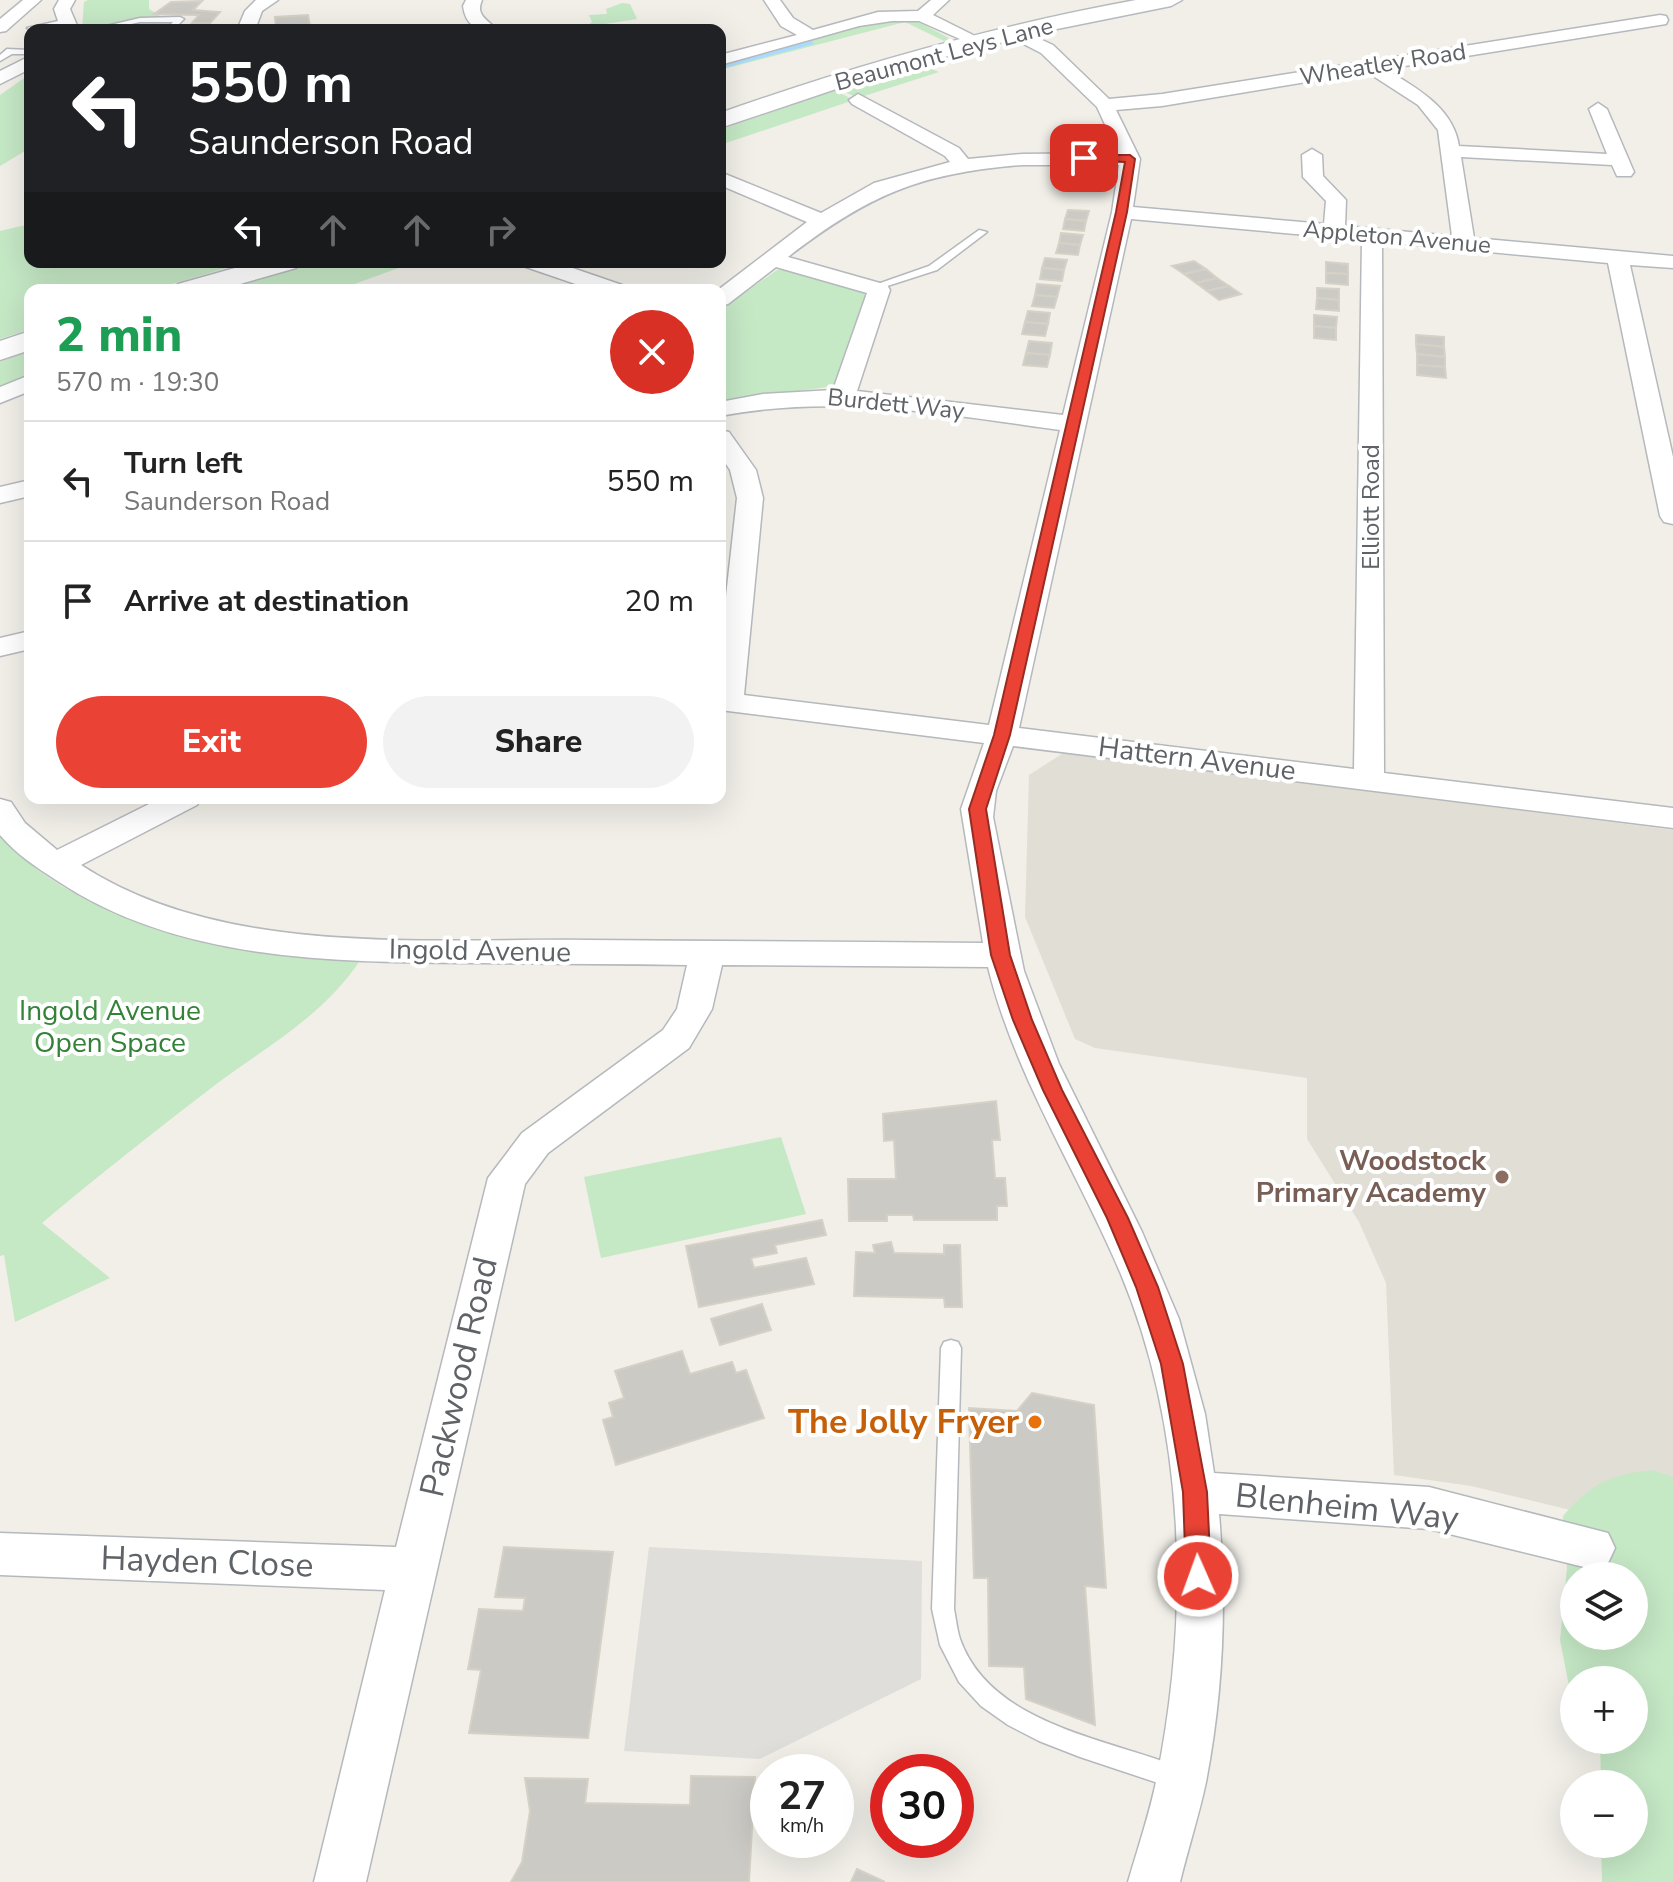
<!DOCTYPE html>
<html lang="en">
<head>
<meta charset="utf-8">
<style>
  :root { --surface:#fff; --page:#f2f2f2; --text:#222; --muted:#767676; --line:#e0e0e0; --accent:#ea4335 }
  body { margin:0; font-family:"Nunito Sans",sans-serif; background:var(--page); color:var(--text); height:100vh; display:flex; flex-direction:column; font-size:30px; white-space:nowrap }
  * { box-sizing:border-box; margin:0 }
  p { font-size:26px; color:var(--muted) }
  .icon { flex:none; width:44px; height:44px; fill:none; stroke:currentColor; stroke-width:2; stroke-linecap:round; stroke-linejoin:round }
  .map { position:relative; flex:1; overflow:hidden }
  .details { position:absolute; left:24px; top:284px; width:702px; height:520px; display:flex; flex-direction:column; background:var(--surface); border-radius:16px; box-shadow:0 8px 32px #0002 }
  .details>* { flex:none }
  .banner { position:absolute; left:24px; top:24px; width:702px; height:244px; border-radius:16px; box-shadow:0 8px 32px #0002; background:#202124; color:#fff; overflow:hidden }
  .tools { position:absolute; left:1560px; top:1562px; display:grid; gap:16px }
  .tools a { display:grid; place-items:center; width:88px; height:88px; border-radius:50%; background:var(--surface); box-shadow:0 8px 32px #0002; font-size:40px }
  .speed { position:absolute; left:750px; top:1754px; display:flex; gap:16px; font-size:40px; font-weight:700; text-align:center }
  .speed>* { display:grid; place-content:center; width:104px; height:104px; border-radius:50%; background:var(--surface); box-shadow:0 8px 32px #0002; line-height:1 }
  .speed small { font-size:20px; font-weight:400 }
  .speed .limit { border:12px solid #d22; background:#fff; color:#111 }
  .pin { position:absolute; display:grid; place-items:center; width:68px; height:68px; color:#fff; margin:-34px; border-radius:16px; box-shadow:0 4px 12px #0006 }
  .me { position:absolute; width:88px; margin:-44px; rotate:358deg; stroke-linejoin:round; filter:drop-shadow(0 0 6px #0008) }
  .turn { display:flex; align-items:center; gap:28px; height:168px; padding:0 32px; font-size:36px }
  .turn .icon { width:104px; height:104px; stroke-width:2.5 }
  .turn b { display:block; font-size:56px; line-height:68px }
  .lanes { display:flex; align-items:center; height:76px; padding:0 32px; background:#0003; justify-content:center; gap:40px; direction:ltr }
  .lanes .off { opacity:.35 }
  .round { display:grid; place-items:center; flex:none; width:84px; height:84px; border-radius:42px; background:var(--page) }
  .headline { display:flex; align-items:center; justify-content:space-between; height:136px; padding:0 32px }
  h1 { font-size:48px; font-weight:800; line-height:60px; color:#1e9e55 }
  .action { display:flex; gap:16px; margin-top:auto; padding:16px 32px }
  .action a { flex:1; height:92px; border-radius:48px; background:var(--accent); color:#fff; font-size:32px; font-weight:800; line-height:92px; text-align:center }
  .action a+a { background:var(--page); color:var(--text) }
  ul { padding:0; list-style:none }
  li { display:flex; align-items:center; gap:24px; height:120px; padding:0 32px; border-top:2px solid var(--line) }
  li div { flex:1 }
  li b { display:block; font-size:30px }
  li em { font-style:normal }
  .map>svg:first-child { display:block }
  .industrial { fill:#e0deda }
  .education { fill:#e1ded6 }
  .green { fill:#c5e8c5; fill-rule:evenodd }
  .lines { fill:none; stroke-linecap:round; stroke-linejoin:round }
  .stream { fill:#aadaff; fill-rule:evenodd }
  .building { fill:#cccac5; stroke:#d6d1c6; stroke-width:2 }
  .lane-casing { stroke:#b5b8bc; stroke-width:3 }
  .street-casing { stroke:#b5b8bc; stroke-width:3 }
  .secondary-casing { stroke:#b6babf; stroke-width:3 }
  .lane { fill:#fff; fill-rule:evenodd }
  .street { fill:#fff; fill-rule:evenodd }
  .secondary { fill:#fff; fill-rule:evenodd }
  .route { fill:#ea4335; stroke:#982c22; stroke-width:2 }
  .education-dot { fill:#8d6e63; stroke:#fff; stroke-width:3 }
  .food-dot { fill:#e8710a; stroke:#fff; stroke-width:3 }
  .labels { text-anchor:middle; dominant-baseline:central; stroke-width:8; stroke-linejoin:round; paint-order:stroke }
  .far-street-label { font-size:24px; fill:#5f6368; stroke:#fff }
  .street-label { font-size:28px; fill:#5f6368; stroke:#fff }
  .park-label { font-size:28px; fill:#348238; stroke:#fff }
  .education-label { font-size:28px; font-weight:bold; fill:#785e54; stroke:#fff; text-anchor:end }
  .near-street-label { font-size:34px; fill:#5f6368; stroke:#fff }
  .near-food-label { font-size:34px; font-weight:bold; fill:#c56008; stroke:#fff; text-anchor:end }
</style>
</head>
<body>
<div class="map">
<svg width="1673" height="1882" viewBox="0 0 1673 1882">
  <rect width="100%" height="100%" fill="#f1efe8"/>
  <path class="industrial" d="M649,1547L922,1561L921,1679L760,1759L624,1751Z"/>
  <path class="education" d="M1065,752L1673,830V1535L1471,1486L1394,1475L1386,1283L1359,1222L1307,1139V1078L1095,1048L1075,1039L1025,917L1029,775Z"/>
  <g class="green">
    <path d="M88,0H149V9L183,30H82L84,2Z"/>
    <path d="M622,3L630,4L637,19L586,27L592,22L589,15L607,14L606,9Z"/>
    <path d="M884,18L917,21L949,38L943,44L944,41L905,22L720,70V64Z"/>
    <path d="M922,65L939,72L858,98L838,89Z"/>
    <path d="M30,74V148L0,166V95Z"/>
    <path d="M834,90L854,100L720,145V130Z"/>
    <path d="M30,224V262H246L152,290H30V329L0,339V231Z"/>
    <path d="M317,262H415L338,290H219Z"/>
    <path d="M783,269L876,292L834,386L720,402V310L777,270Z"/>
    <path d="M30,351V377L0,389V362Z"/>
    <path d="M0,835C89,936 238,940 361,959C325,1014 271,1044 219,1082C159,1128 100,1174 42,1223L110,1278L15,1322L4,1255L0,1256Z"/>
    <path d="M781,1137L806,1214L601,1258L584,1177Z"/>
    <path d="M1652,1470L1673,1477V1882H1602L1601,1844H1634V1784H1601L1600,1740H1634V1680H1574V1696L1570,1691L1560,1640L1567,1568L1563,1516C1593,1483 1608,1475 1652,1470ZM1574,1576H1634V1636H1574Z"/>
  </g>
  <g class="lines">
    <path class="stream" d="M812,41L814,44L720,69V65Z"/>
  </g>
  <g class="building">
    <path d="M202,1L193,10L220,12L210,23H192L199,15L154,14L171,2Z"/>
    <path d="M308,15L310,26L322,27V30L276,29L275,17Z"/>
    <path d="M1068,210L1089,211L1086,221L1065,219Z"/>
    <path d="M1065,219L1086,221L1084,231L1063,229Z"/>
    <path d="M1061,233L1083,235L1080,245L1059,243Z"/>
    <path d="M1059,243L1080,245L1078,255L1056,253Z"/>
    <path d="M1045,258L1067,260L1064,270L1042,268Z"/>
    <path d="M1194,261L1206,269L1184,274L1172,266Z"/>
    <path d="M1326,262L1348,264V274L1326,273Z"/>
    <path d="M1042,268L1064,270L1062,281L1040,279Z"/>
    <path d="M1206,269L1217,278L1196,283L1184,274Z"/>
    <path d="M1326,273L1348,274V285L1326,283Z"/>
    <path d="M1217,278L1229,286L1207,291L1196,283Z"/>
    <path d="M1037,284L1060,286L1057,297L1035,295Z"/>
    <path d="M1229,286L1241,294L1219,300L1207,291Z"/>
    <path d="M1317,288L1339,289V300L1317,298Z"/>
    <path d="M1035,295L1057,297L1054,308L1032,306Z"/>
    <path d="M1317,298L1339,300V311L1316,309Z"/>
    <path d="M1028,311L1050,313L1048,324L1025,322Z"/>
    <path d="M1314,315L1337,317L1336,328L1314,326Z"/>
    <path d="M1025,322L1048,324L1045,336L1022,334Z"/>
    <path d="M1314,326L1336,328V340L1314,338Z"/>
    <path d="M1416,335L1444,337V347L1416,344Z"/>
    <path d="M1029,341L1052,343L1050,355L1026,353Z"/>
    <path d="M1416,344L1444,347L1445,357L1417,354Z"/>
    <path d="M1026,353L1050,355L1047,367L1023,365Z"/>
    <path d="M1417,354L1445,357V367L1417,365Z"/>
    <path d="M1417,365L1445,367L1446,378L1417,375Z"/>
    <path d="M996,1101L1000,1140H992L995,1178H1005L1007,1206H997V1220H914L913,1215H887V1221H849L848,1179H896L894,1140L884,1141L883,1114Z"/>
    <path d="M822,1220L826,1235L775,1245L777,1253L751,1258L754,1268L806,1258L814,1284L699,1307L686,1246Z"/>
    <path d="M891,1242L894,1253L944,1254V1245H960L962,1307H945L944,1298L854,1296L856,1252L875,1253L873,1245Z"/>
    <path d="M762,1304L771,1330L720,1345L711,1319Z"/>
    <path d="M682,1351L690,1374L732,1362L736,1373L746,1370L764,1418L616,1465L603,1420L613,1417L609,1403L624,1398L615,1371Z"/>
    <path d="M1032,1393L1094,1405L1106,1588L1085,1586L1095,1725L1026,1699L1024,1667L989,1666L988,1578H974L969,1408L1017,1411Z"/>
    <path d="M504,1547L613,1552L588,1738L469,1733L481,1670L468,1669L479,1609L523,1611L525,1598L495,1597Z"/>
    <path d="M691,1776L755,1777L749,1882H511L522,1862L530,1811L525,1778L588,1779L585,1803L690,1805Z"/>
    <path d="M857,1869L885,1882H851Z"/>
  </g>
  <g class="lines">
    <g class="lane-casing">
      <g id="lane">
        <path d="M180,17L184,19L173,30L167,28L173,22H140L104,30H89L140,18Z"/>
        <path d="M67,19L70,23L33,30L27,28Z"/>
        <path d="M7,49L30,50V54H12L0,61V55Z"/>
        <path d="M979,230L987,232L937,270L878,289L869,287L929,266Z"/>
        <path d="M951,1340L958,1342L961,1348L954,1609C956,1619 957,1630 960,1639C991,1726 1111,1739 1184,1769L1188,1777L1184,1785L1176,1789L1080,1757L1039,1741L1008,1725L981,1706L959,1682L940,1645L932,1609L941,1348L944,1342Z"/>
      </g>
    </g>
    <g class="street-casing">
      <g id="street">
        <path d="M23,0H41L6,31L0,32V19Z"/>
        <path d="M59,0H75L70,9L79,30H61L54,9Z"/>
        <path d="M256,0H278L262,11L255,30H237L245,11Z"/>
        <path d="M466,0H482C475,16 488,19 497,30C477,30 466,27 463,6Z"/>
        <path d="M764,0H780L793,18L813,30L878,12L918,11L931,0H949L933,15L987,42L978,47L919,21H892L859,26L720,65V55L797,35L781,26Z"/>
        <path d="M1660,15L1666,16L1668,20L1666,24L1386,69C1417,89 1453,107 1459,146L1607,154L1589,109L1598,103L1607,109L1634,172L1631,176H1617L1612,165L1461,157L1474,238L1673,256V268L1630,265L1673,457V524L1664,522L1660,516L1608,263L1382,242L1384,773L1673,808V828L1013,746L996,791L993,817L1024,971L1059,1064L1142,1232L1179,1319L1205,1414L1214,1473L1429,1487L1608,1533L1615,1548L1608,1563L1592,1569L1429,1529L1219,1514C1227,1603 1223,1694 1206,1782C1199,1815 1188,1849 1180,1882H1128C1138,1847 1150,1813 1157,1777C1190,1612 1186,1429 1120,1272C1077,1171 1014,1074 988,967L722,965L712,1009L689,1048L548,1153L525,1184L366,1882H314L385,1590L0,1575V1533L396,1547L488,1178L522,1133L663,1030L677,1009L687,965C618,964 549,964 480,963C338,962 180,963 56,880C36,867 16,854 0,835V799L11,802L25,823L57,850L161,798H202L197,805L81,865C223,958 426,938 589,940C721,941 852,942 983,943L961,809L984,743L720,710V650L737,498L730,470L720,455V430L729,432L756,470L763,498L744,695L989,725L1060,430C944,414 837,394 720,416V402L763,394L833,390L867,293L776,267L728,304L720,306L718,290L807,222L720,185V172L821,213L874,183L950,162L945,156L852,104L849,100L858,94L959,148L968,159L1022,154L1118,153L1097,107L1041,53L1010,37L1007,33L1016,28L1053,45L1109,99L1162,94ZM1367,72L1418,105L1438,130L1452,236L1345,226L1346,200L1323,176L1322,155L1312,149L1302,155L1303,177L1326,201L1324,224L1133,207L1140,159L1116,110L1162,106ZM1022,165H1119L1112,212L1063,415L857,391L890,290L887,285L788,257C868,195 920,173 1022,165ZM1131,219L1362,240L1354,769L1019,728Z"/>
        <path d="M30,56V69L0,84V71Z"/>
        <path d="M523,262H555L622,285L625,290H593L526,267Z"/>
        <path d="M30,375V391L0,403V387Z"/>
        <path d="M30,480V496L0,503V487Z"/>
        <path d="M30,631V649L0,656V638Z"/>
      </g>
    </g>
    <g class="secondary-casing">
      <g id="secondary">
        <path d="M1136,0H1182L1171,6L1057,29L951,55L839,88L720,128V113C856,65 994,26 1136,0Z"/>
        <path d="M256,262H300L296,268L219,290H174L178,284Z"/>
        <path d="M30,331V350L0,360V341Z"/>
      </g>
    </g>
    <use href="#lane" class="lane"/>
    <use href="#street" class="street"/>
    <use href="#secondary" class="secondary"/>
  </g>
  <path class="route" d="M1084,155H1130L1135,159L1127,212L1010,735L986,809L1010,955L1032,1020L1062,1090L1128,1218L1158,1287L1183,1364L1207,1492L1211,1576L1207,1584L1198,1588L1190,1584L1186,1576L1183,1492L1161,1364L1136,1287L1107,1218L1043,1090L1013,1020L991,955L969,809L994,735L1116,212L1125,162L1081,160V156Z"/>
  <circle class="education-dot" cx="1502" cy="1177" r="8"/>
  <circle class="food-dot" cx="1035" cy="1422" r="8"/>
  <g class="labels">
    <g class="far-street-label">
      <text transform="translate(944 54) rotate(-15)">Beaumont Leys Lane</text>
      <text transform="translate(1383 64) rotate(-9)">Wheatley Road</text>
      <text transform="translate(1397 237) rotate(5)">Appleton Avenue</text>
      <text transform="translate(896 404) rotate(6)">Burdett Way</text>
      <text transform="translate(1371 507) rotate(-90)">Elliott Road</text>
    </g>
    <g class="street-label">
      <text transform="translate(1197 759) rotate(7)">Hattern Avenue</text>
      <text transform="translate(480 951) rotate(1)">Ingold Avenue</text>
    </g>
    <g class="park-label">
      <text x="110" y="1011">Ingold Avenue<tspan x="110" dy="32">Open Space</tspan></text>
    </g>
    <g class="education-label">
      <text x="1486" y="1161">Woodstock<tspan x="1486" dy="32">Primary Academy</tspan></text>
    </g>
    <g class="near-street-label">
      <text transform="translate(459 1377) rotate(-77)">Packwood Road</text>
      <text transform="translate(1347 1507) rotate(6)">Blenheim Way</text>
      <text transform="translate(207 1562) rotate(2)">Hayden Close</text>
    </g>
    <g class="near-food-label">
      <text x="1019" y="1422">The Jolly Fryer</text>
    </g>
  </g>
</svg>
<div class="tools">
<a><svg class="icon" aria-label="layers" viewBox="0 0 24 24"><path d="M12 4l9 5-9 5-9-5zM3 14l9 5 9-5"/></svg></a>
<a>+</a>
<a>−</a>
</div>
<div class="speed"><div>27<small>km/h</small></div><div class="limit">30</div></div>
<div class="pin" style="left:1084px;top:158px;background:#d93025"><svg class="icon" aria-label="arrive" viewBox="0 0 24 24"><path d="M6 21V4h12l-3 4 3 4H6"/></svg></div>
<svg class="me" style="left:1198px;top:1576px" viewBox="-20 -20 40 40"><circle r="17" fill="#ea4335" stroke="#fff" stroke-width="3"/><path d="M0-11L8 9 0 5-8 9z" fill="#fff"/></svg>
<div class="banner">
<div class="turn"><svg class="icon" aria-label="left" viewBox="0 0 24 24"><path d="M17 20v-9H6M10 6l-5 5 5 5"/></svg><div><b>550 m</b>Saunderson Road</div></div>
<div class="lanes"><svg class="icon" aria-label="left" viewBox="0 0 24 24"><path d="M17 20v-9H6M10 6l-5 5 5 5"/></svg><svg class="icon off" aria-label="ahead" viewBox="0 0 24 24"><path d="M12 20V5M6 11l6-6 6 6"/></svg><svg class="icon off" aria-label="ahead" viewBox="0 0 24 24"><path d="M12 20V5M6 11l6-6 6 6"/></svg><svg class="icon off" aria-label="right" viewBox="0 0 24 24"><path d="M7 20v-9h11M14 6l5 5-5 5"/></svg></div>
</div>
<section class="details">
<div class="headline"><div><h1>2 min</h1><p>570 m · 19:30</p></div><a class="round" style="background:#d93025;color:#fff"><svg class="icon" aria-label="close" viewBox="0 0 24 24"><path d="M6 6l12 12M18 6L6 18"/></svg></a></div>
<ul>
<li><svg class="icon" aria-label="left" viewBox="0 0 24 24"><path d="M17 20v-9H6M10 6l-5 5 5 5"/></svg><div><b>Turn left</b><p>Saunderson Road</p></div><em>550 m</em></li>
<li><svg class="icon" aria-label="arrive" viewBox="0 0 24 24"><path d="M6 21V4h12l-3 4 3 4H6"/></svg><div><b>Arrive at destination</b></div><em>20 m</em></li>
</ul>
<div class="action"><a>Exit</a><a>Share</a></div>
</section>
</div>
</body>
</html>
